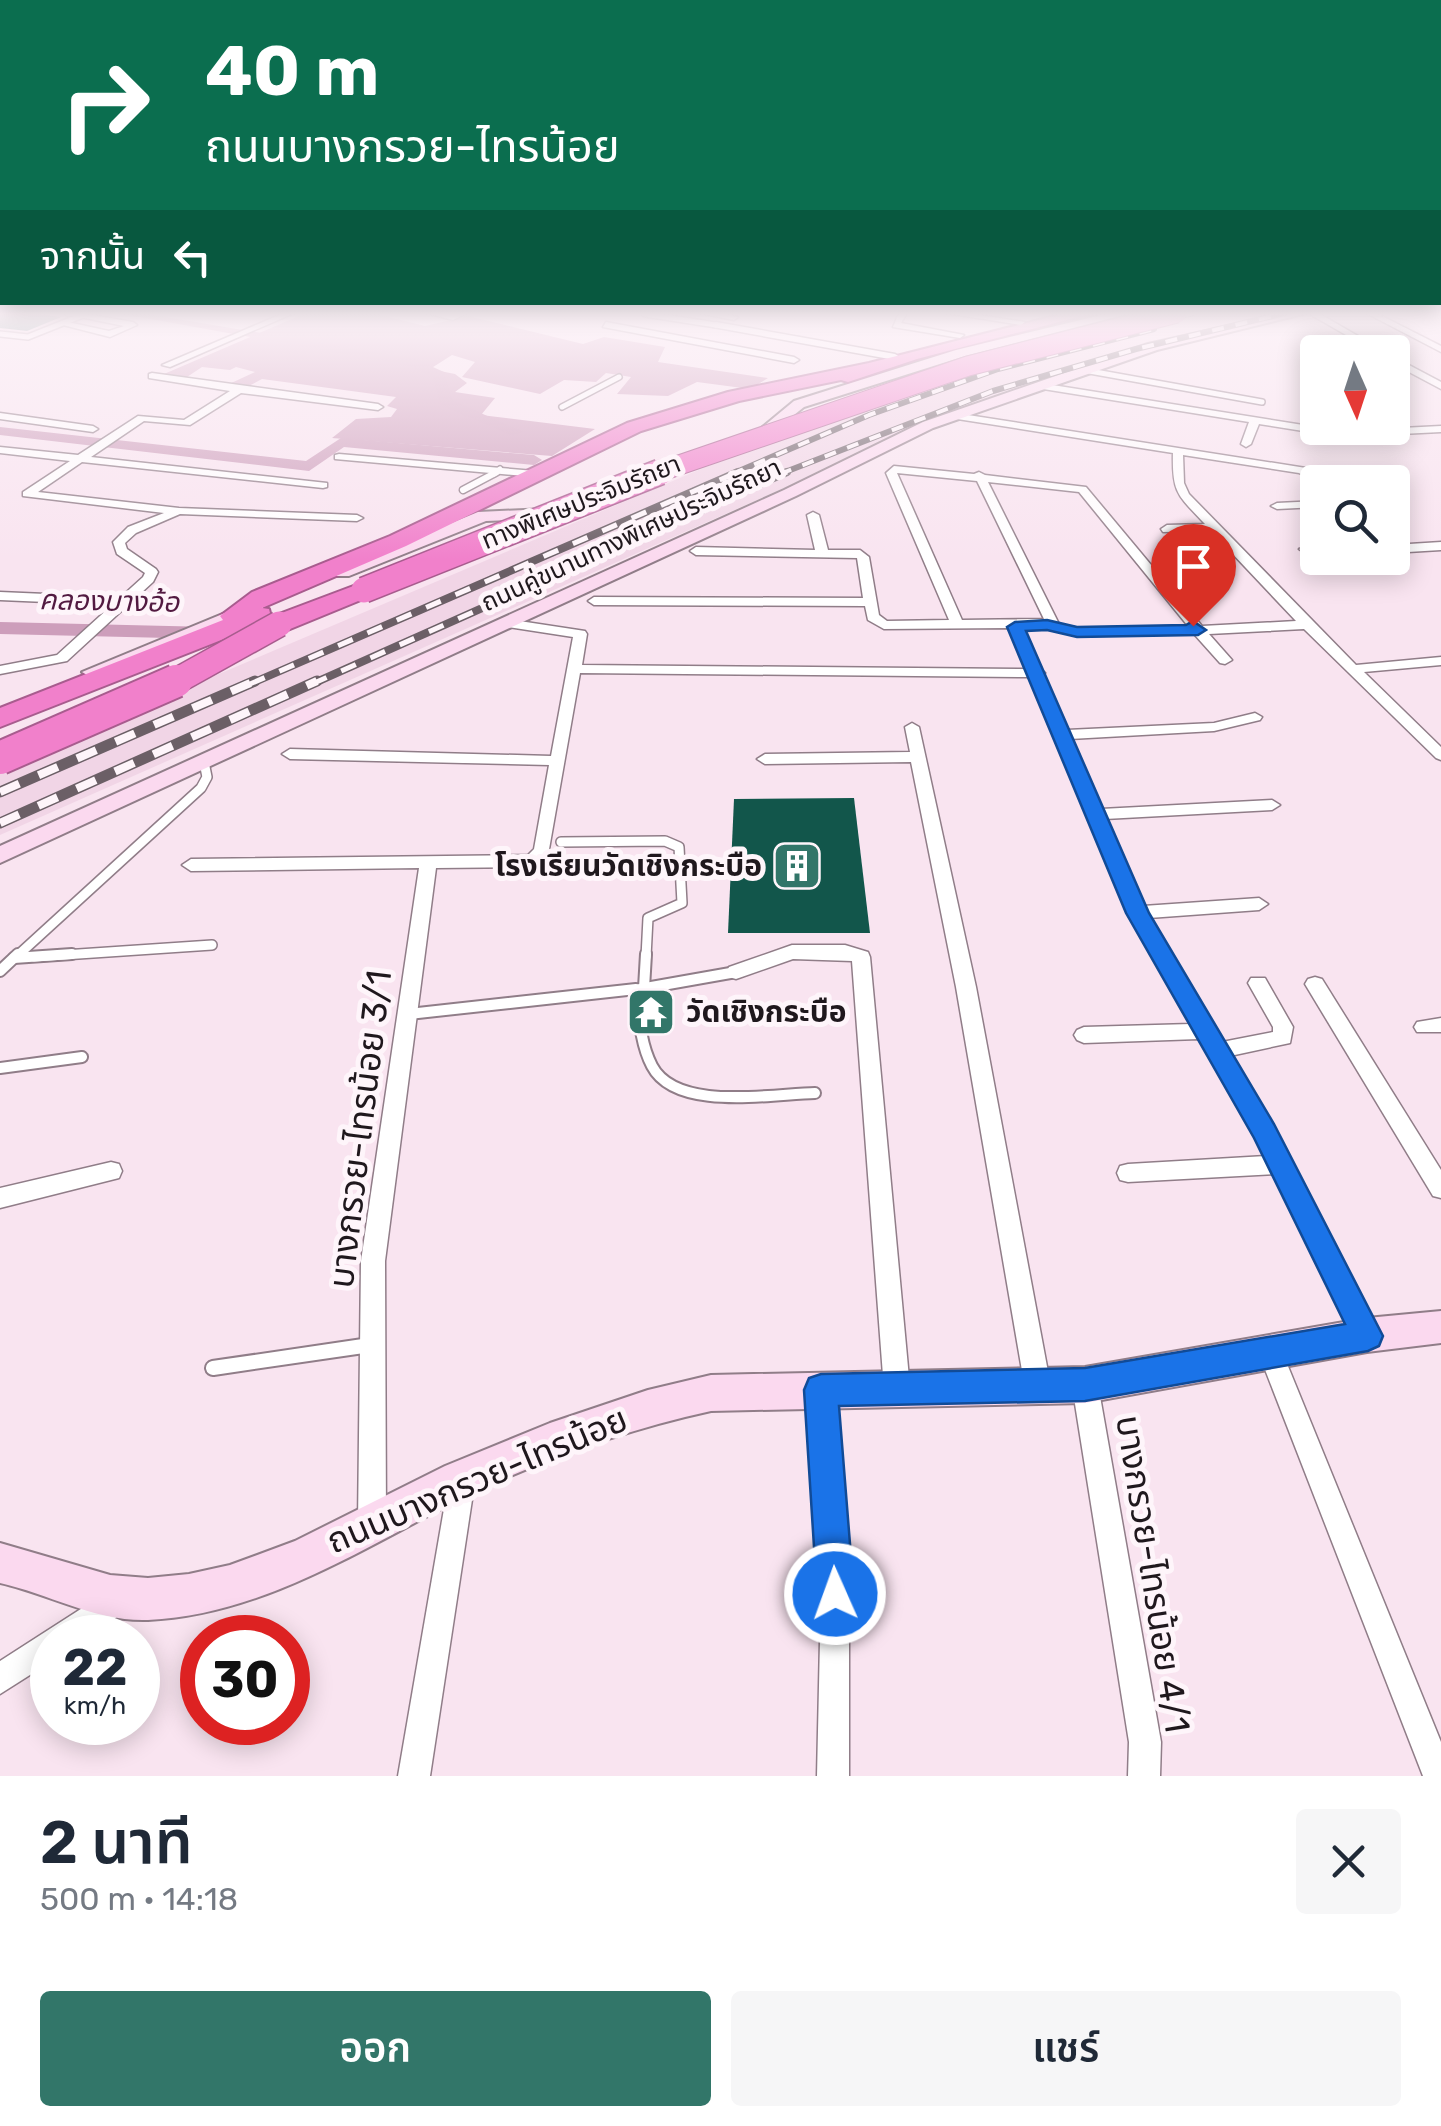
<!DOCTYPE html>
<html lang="th">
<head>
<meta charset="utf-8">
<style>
  :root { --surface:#fff; --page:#f6f6f7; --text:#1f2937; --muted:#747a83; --accent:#327669 }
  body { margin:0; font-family:Rubik,"Noto Sans Thai",sans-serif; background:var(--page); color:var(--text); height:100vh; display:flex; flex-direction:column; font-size:38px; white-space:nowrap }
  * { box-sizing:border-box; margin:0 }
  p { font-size:32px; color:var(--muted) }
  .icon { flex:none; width:55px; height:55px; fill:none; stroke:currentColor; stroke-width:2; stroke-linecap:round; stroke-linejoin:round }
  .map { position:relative; height:1776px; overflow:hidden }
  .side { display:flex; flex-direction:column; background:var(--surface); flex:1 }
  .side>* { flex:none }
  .hud { position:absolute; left:0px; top:0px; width:1442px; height:305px; box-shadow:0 5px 25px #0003; background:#0b6e4f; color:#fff; overflow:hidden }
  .needle { width:65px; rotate:177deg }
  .controls { position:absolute; left:1300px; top:335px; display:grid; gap:20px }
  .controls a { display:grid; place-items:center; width:110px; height:110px; border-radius:10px; background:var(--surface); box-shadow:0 5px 25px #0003; font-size:50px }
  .speed { position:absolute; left:30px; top:1615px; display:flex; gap:20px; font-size:50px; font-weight:700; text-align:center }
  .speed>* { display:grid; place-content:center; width:130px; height:130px; border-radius:50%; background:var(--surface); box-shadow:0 5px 25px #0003; line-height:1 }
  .speed small { font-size:25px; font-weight:400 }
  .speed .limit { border:15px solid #d22; background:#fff; color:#111 }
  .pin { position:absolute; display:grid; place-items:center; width:85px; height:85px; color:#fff; margin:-102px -42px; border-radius:50% 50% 50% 0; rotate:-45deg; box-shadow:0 0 10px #0007 }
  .pin .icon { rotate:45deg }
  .me { position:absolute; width:110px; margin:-55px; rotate:358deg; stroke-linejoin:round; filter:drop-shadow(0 0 8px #0008) }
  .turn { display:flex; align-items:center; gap:35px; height:210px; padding:0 40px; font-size:45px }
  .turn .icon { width:130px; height:130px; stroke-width:2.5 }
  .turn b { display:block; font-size:70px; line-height:85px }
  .then { display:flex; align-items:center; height:95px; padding:0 40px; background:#0003; gap:20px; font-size:38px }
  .round { display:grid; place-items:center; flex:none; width:105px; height:105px; border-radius:10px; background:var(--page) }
  .summary { display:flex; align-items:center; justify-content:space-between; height:170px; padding:0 40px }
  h1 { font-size:60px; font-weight:600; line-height:75px }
  .button { display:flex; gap:20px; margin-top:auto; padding:20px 40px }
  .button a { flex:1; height:115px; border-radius:10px; background:var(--accent); color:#fff; font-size:40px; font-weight:600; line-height:115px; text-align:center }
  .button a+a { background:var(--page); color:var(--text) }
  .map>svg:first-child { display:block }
  .built { fill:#f1d5e6 }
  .forest { fill:#ce9fbc }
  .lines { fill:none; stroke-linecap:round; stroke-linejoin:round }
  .canal { fill:#cd9ebb; fill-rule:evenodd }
  .building { fill:#12564b }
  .service-far4-casing { stroke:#907d88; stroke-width:8 }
  .service-far3-casing { stroke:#907d88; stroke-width:9 }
  .service-far2-casing { stroke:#907d88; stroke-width:12 }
  .service-far1-casing { stroke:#907d88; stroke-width:14 }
  .service-casing { stroke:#907d88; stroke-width:18 }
  .minor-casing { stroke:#907d88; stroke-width:3 }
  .secondary-casing { stroke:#907d88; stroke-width:4 }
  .motorway-casing { stroke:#a85c8e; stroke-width:4 }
  .service-far4 { stroke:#fff; stroke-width:5 }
  .service-far3 { stroke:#fff; stroke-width:6 }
  .service-far2 { stroke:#fff; stroke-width:9 }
  .service-far1 { stroke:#fff; stroke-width:10 }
  .service { stroke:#fff; stroke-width:14 }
  .minor { fill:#fff; fill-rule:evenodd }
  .secondary { fill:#fbd9ef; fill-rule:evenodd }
  .motorway { fill:#f180cb; fill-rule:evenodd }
  .rail-far2-casing { stroke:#6b5f66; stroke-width:6 }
  .rail-far1-casing { stroke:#6b5f66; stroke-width:8 }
  .rail-casing { stroke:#6b5f66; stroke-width:11 }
  .rail-far2 { stroke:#fef5fa; stroke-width:4; stroke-dasharray:12; stroke-linecap:butt }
  .rail-far1 { stroke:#fef5fa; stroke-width:5; stroke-dasharray:16; stroke-linecap:butt }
  .rail { stroke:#fef5fa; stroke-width:8; stroke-dasharray:21; stroke-linecap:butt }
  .motorway-bridge-far2-casing { stroke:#a85c8e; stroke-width:21; stroke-linecap:butt }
  .motorway-bridge-far1-casing { stroke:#a85c8e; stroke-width:28; stroke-linecap:butt }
  .motorway-bridge-casing { stroke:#a85c8e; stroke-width:36; stroke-linecap:butt }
  .motorway-bridge-far2 { stroke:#f180cb; stroke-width:19 }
  .motorway-bridge-far1 { stroke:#f180cb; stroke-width:25 }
  .motorway-bridge { stroke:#f180cb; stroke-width:32 }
  .route { fill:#1a73e8; stroke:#114b97; stroke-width:2.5 }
  .labels { text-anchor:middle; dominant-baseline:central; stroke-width:10; stroke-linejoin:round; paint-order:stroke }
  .far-street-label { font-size:25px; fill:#1f181d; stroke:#fef5fa }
  .far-water-label { font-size:28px; font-style:italic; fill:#521a41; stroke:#fef5fa }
  .poi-label { font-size:30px; font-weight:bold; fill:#1f181d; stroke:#fef5fa; text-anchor:end }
  .near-street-label { font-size:35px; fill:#1f181d; stroke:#fef5fa }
</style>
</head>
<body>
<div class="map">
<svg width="1441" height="1776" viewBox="0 0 1441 1776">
  <rect width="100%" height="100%" fill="#f9e4f0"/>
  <path class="built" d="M1186,313H1294L1121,355L916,424L818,473L0,835V767L842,409Z"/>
  <path class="forest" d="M306,313H373L425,326L468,316L583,344L604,337L665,347L658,362L768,378L750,389L697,382L668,396L617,394L631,377L606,373L596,382L564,380L540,394L462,377L475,362L452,355L430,369L455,374L467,383L455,392L495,398L481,415L595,429L552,456L332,438L356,419L391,417L397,409L387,406L396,397L262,379L247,387L227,385L255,372L236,367L230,370L202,367L187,377L164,374Z"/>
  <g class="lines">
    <g class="canal">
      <path d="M117,313H142L415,359L444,372L452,400L523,432L511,435L441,405L433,377L407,365Z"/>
      <path d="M0,427L306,461L341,438L534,455L542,460L534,465L344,447L309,471L0,435Z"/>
      <path d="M0,622L211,627L221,633L211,639L0,634Z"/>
    </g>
  </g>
  <g class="building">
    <path d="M0,313H33L61,317L27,331L0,328Z"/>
    <path d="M854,798L870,933H728L734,799Z"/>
  </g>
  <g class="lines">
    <g class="service-far4-casing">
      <g id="service-far4">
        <path d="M1313,313L1365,343"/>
        <path d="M645,314L716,325"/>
        <path d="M0,334L28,337L83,315L68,313"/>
        <path d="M1084,370L1262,402"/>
        <path d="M562,407L619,377"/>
        <path d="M494,474L500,469"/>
      </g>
    </g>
    <g class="service-far3-casing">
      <path id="service-far3" d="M463,490L497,472"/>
    </g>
    <g class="service-far2-casing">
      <g id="service-far2">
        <path d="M561,842L665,841L679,847L682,903L648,918L646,957"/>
        <path d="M16,957L201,788L207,777L204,762"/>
        <path d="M34,957L212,945"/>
      </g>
    </g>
    <g class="service-far1-casing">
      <g id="service-far1">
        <path d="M14,958L72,954"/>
        <path d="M0,971L18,954"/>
        <path d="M644,988L646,954"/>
        <path d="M640,989L736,972"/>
        <path d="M409,1014L636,989C639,1015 640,1043 652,1066C676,1112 771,1094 815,1093"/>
        <path d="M0,1068L82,1057"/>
      </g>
    </g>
    <g class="service-casing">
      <path id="service" d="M213,1368L370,1345"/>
    </g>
    <g class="minor-casing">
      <g id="minor">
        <path d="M80,313L133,322L137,325L110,337L59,324L63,321L109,331L124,326L80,317Z"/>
        <path d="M284,313H294L170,367L162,365Z"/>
        <path d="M426,313H467L453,320Z"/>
        <path d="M699,313H719L738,317L734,320Z"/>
        <path d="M899,313H907L901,323L964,335L960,338L893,327Z"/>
        <path d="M946,313H967L1025,322L1021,325Z"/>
        <path d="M1366,313H1376L1441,346V352Z"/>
        <path d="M606,322L794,357L799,360L794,363L603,327Z"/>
        <path d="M716,322L895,354L900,357L895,360L713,327Z"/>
        <path d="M1365,340L1385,350L1386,352H1376L1362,345Z"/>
        <path d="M1392,356L1441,382V389L1392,363Z"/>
        <path d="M152,373L378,404L383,407L378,410L241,393L190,425L144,421L91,457L327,483V487L323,488L82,462L38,492L179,508L357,515L363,518L357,521L180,514L136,533L125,543L127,549L156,569L158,572L153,582L67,661L0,674V666L57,655L143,577L145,573L117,554L113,542L128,527L164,513L23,496V492L70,461L0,453V447L78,455L138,416L184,420L230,391L149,378V374Z"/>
        <path d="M1040,383L1341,431L1441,426V432L1341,437L1259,424L1251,444L1246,447L1241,444L1249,422L1037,388L1035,386Z"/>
        <path d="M0,413L93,426L98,429L93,432L0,419Z"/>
        <path d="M955,413L1306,468L1329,482L1318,483L1299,473L1183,455L1184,483L1189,494L1356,665L1441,657V665L1364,672L1441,747V760L1436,758L1304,629L1209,634L1232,660L1225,664L1220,663L1194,634L1077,636L1042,627H1022L1040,669L1045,673L1043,676L1067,730L1214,723L1255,713L1262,717L1260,720L1214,731L1070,739L1101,809L1272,800L1280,805L1272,810L1105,819L1143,906L1259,898L1268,904L1259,910L1149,918L1222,1042L1273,1032V1027L1248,983L1251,978H1265L1293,1027L1290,1043L1230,1056L1290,1158L1376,1327L1379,1335L1376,1343L1367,1347L1358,1343L1276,1174L1128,1182L1120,1180L1117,1173L1120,1166L1128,1164L1266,1156L1199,1039L1084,1043L1077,1040L1074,1035L1077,1030L1084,1027L1191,1024L1128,913L1029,677L580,673L548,855L538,865L532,867L436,868L385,1261L386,1524L382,1534L372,1538L362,1534L358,1524L361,1261L419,868L191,871L182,865L191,859L528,855L534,849L549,765L290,759L282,754L290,749L551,756L573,637L501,626V620L506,619L585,631L587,634L582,665L1026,669L1009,628L884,629L868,620L865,606L594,605L588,601L594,597L863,598L857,558L696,555L690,551L696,547L815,550L807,515L813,512L819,515L828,550H860L869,557L879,615L887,621L949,620L886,473L894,466L974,474L979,472L985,475L1086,487L1202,626L1296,621L1211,531L1163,532L1161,529L1167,525L1205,524C1178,495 1172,494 1173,453L951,418L950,416ZM897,473L977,481L1044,619L962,620ZM988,482L1079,492L1188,626L1077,628L1059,624Z"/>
        <path d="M339,454L535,471L540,474L535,477L335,459V455Z"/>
        <path d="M1318,501V507L1277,509L1271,506L1277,503Z"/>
        <path d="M1392,539L1409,544L1441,542V550L1408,552L1392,546Z"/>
        <path d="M1318,544V552L1305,553L1299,549Z"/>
        <path d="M0,592L46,594L52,598L46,602L0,600Z"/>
        <path d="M912,723L919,727L976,987L1051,1388L1047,1397L1038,1400L1029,1397L1025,1388L956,987L911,762L765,764L757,759L765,754L910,752L905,727Z"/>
        <path d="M792,945H845L868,952L870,957L910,1389L906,1398L897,1401L888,1398L884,1389L852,961L793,959L736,979L729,977L727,972L729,967Z"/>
        <path d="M1315,977L1322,979L1441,1170V1198L1433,1196L1305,984L1308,979Z"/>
        <path d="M1441,1018V1032H1417L1414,1027L1417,1022Z"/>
        <path d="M111,1162L119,1164L122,1171L119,1178L0,1208V1188Z"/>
        <path d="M1271,1342L1280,1346L1283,1354L1441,1742V1776H1423L1259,1354L1262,1346Z"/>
        <path d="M1085,1373L1094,1376L1098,1385L1161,1742L1160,1776H1128L1129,1742L1072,1385L1076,1376Z"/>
        <path d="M821,1378L830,1381L834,1390L849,1595V1776H817L821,1595L808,1390L812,1381Z"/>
        <path d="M462,1467L472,1470L475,1480L430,1776H398L449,1480L452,1470Z"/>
        <path d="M115,1587L125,1591L129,1601L125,1611L88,1638H52V1661L0,1694V1661Z"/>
      </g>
    </g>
    <g class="secondary-casing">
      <g id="secondary">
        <path d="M1110,313H1131L965,356L804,407L759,443L747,440L794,401L956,350Z"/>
        <path d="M1287,313H1307L1157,350L933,428L796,496L0,863V846L784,490L923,422L1148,344Z"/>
        <path d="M547,509L555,514L553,518L486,521L349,576H337L334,572L478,512Z"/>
        <path d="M254,601L263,607L261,611L99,676L92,678L82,672Z"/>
        <path d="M1441,1311V1343L1367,1352L1085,1403L711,1411C629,1429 549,1457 473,1493C370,1543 266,1615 148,1620C97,1622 49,1594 0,1583V1543L110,1575L148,1578L189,1574L230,1565L295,1541L445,1466L550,1423L648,1390L711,1375L1085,1367L1367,1318Z"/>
      </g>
    </g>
    <g class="motorway-casing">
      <path id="motorway" d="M1066,313H1093L917,359L848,382L841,380L739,401L641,431L406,546L262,608L269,609L271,617L364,582L377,590L373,595L256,643H236L234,635L0,727V708L223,620L220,616L252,592L390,536L627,423L728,392L869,363Z"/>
    </g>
    <use href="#service-far4" class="service-far4"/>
    <use href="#service-far3" class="service-far3"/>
    <use href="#service-far2" class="service-far2"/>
    <use href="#service-far1" class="service-far1"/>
    <use href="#service" class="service"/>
    <use href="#minor" class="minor"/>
    <use href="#secondary" class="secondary"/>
    <use href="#motorway" class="motorway"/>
    <g class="rail-far2-casing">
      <g id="rail-far2">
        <path d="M1139,326L1193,313"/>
        <path d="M732,474L869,415L998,369L1154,329"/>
        <path d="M780,474L993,391L1136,349L1285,313"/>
      </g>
    </g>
    <g class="rail-far1-casing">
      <g id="rail-far1">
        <path d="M250,684L738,472"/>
        <path d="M312,684L787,472"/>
      </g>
    </g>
    <g class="rail-casing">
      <g id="rail">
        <path d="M0,792L255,681"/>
        <path d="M0,823L317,681"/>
      </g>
    </g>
    <use href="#rail-far2" class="rail-far2"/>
    <use href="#rail-far1" class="rail-far1"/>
    <use href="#rail" class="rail"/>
    <g class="motorway-bridge-far2-casing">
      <path id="motorway-bridge-far2" d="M653,474L968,366L1177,313"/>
    </g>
    <g class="motorway-bridge-far1-casing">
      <g id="motorway-bridge-far1">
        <path d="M364,590L660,472"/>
        <path d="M171,684L279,624"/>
      </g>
    </g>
    <g class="motorway-bridge-casing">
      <path id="motorway-bridge" d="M0,758L176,681"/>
    </g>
    <use href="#motorway-bridge-far2" class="motorway-bridge-far2"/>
    <use href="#motorway-bridge-far1" class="motorway-bridge-far1"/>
    <use href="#motorway-bridge" class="motorway-bridge"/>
  </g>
  <linearGradient id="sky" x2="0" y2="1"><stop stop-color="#9dabd6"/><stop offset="0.56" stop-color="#fcf3f8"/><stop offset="1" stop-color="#fcf3f8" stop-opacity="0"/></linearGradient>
  <rect width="1441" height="561" fill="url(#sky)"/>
  <path class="route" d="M1047,620L1077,627L1186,625L1193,621L1206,630L1198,635L1077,637L1047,630L1026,631L1149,913L1274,1124L1383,1336L1379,1346L1368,1351L1085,1401L839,1406L854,1594L848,1608L835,1613L822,1608L817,1594L804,1390L809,1378L821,1374L1085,1368L1345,1324L1254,1138L1126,913L1007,627L1015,622Z"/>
  <defs>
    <g id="building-square" transform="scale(2.5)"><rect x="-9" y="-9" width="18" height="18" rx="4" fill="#327669" stroke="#fef5fa"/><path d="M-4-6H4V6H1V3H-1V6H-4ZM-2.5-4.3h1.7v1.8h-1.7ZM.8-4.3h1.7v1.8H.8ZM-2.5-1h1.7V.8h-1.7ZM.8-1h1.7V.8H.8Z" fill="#fff"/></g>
    <g id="temple-square" transform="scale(2.5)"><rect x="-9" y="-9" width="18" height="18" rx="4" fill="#327669" stroke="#fef5fa"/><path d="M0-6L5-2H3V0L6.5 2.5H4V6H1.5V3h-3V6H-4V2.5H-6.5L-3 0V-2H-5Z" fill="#fff"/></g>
  </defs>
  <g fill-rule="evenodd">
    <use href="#building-square" x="797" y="866"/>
    <use href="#temple-square" x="651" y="1012"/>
  </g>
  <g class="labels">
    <g class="far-street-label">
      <text transform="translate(581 502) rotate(-22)">ทางพิเศษประจิมรัถยา</text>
      <text transform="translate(631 535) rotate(-25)">ถนนคู่ขนานทางพิเศษประจิมรัถยา</text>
    </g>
    <g class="far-water-label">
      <text transform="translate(109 601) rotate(1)">คลองบางอ้อ</text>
    </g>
    <g class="poi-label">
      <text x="762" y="866">โรงเรียนวัดเชิงกระบือ</text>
      <text x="686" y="1012" text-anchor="start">วัดเชิงกระบือ</text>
    </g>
    <g class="near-street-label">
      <text transform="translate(360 1129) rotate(-83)">บางกรวย-ไทรน้อย 3/1</text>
      <text transform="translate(477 1480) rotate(-23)">ถนนบางกรวย-ไทรน้อย</text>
      <text transform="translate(1153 1574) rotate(81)">บางกรวย-ไทรน้อย 4/1</text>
    </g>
  </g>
</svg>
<div class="controls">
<a><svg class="needle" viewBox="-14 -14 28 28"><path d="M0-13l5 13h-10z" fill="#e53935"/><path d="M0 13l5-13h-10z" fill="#747a83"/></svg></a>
<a><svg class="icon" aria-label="search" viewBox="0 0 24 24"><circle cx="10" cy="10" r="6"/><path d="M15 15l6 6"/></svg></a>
</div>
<div class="speed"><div>22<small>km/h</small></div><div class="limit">30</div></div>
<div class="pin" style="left:1193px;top:626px;background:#d93025"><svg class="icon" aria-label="arrive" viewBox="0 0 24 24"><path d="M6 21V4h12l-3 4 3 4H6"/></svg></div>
<svg class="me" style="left:835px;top:1594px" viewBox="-20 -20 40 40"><circle r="17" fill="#1a73e8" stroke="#fff" stroke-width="3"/><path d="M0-11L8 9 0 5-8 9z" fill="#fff"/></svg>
<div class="hud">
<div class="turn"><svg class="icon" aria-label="right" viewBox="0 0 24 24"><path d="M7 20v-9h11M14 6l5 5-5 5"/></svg><div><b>40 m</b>ถนนบางกรวย-ไทรน้อย</div></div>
<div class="then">จากนั้น<svg class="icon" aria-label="left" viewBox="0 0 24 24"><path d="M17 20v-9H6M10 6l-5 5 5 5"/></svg></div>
</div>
</div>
<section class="side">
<div class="summary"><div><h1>2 นาที</h1><p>500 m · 14:18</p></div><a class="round"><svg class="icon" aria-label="close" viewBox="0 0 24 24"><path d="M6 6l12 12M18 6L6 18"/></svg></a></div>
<div class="button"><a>ออก</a><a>แชร์</a></div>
</section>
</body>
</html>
